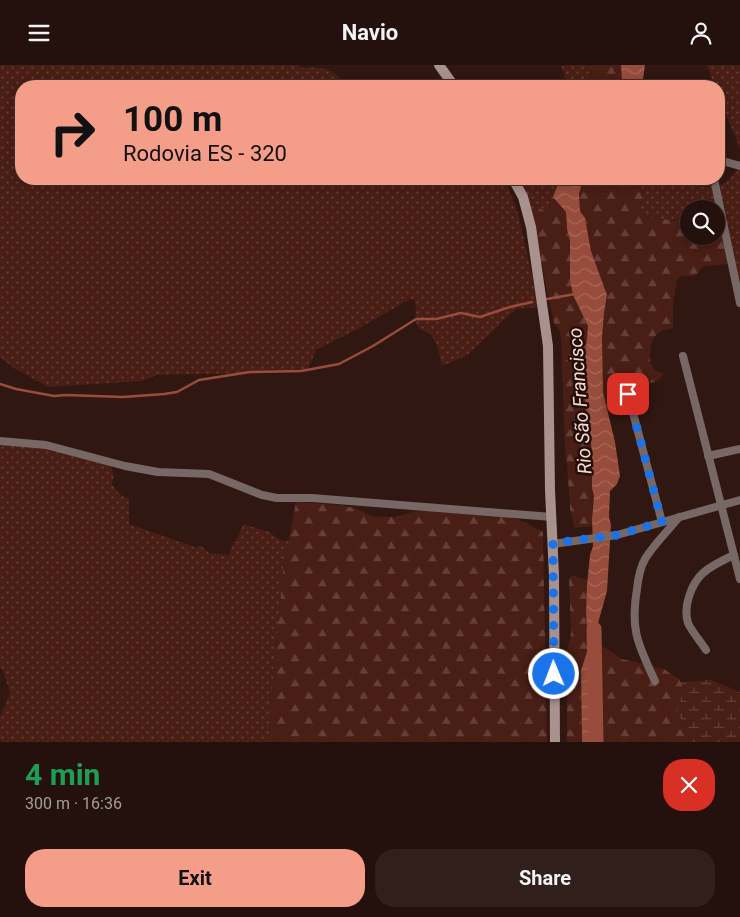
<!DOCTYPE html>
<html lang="en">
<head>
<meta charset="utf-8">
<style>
  :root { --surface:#24110d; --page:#301f1b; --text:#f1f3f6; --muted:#a39d9d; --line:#41312e; --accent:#f49e89 }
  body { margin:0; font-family:Roboto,sans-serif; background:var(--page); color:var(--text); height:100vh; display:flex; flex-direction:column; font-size:19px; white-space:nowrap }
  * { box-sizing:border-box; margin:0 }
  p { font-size:16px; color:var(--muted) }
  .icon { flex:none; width:28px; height:28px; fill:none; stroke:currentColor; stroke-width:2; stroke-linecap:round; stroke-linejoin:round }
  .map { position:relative; height:677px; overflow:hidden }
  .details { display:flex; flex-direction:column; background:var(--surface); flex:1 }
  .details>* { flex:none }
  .hud { position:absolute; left:15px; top:15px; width:710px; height:105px; border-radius:20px; box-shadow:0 2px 12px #0003,0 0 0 1px var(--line); background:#f49e89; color:#111; overflow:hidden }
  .controls { position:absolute; left:680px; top:135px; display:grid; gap:10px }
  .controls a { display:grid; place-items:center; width:45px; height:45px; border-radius:50%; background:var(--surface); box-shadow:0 2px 12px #0003,0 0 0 1px var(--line); font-size:25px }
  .pin { position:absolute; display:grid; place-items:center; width:42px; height:42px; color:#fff; margin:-21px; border-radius:10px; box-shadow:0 2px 8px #0006 }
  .me { position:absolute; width:55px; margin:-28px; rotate:359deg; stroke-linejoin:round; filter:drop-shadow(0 0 4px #0008) }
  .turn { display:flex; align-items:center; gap:18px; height:105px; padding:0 25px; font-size:22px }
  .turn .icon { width:65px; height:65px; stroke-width:2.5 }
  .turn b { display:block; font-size:35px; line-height:42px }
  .round { display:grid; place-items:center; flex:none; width:52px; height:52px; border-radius:20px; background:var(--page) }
  .summary { display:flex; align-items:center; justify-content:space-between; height:85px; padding:0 25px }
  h1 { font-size:30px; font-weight:700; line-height:38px; color:#1e9e55 }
  .primary-button { display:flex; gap:10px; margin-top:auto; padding:10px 25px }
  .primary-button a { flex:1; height:58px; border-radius:20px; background:var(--accent); color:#111; font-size:20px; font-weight:700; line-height:58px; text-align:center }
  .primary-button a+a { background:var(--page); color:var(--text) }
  header { display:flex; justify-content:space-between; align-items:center; height:65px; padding:0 25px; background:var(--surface); font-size:22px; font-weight:700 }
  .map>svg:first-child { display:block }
  .grass { fill:url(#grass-dots) }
  .forest { fill:url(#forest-firs) }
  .wetland { fill:url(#wetland-marsh) }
  .water { fill:url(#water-waves) }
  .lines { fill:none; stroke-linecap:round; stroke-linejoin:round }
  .stream { stroke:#984d3c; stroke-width:2.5 }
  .river { stroke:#984d3c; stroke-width:15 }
  .street { stroke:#776865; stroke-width:8 }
  .secondary { stroke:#a9928d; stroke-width:10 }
  .route { stroke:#1a73e8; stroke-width:9; stroke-dasharray:0 16.2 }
  .labels { text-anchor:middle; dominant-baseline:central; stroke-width:5; stroke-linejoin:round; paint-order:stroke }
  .water-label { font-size:19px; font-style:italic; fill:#f3dcd6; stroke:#260e08 }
</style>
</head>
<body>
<header><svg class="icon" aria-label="menu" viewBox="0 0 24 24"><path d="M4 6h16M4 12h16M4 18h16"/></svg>Navio<svg class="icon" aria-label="person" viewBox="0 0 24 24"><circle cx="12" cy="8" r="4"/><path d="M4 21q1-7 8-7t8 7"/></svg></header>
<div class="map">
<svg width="740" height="677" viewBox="0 0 740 677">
  <defs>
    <pattern id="grass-dots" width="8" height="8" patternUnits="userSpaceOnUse" patternTransform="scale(1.25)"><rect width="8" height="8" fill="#491e15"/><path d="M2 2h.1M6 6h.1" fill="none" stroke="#643f37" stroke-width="1.8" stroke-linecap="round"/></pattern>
    <pattern id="forest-firs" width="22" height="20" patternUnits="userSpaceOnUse" patternTransform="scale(1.25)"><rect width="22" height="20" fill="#491e15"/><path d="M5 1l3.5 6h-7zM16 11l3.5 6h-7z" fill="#643f37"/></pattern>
    <pattern id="wetland-marsh" width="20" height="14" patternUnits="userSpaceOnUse" patternTransform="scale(1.25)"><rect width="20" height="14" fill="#491e15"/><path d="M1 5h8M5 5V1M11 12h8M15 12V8" fill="none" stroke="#643f37"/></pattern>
    <pattern id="water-waves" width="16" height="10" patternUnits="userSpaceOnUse" patternTransform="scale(1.25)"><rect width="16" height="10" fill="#984d3c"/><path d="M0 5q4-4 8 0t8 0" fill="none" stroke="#a76758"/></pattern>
  </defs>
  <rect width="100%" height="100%" fill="#301711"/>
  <g class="grass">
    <path d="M0,0H298L300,3C323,1 333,3 348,21H21V114H505L518,148L539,242L517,244L510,249L468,290L442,301C439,290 438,276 429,268C425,266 421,266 418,262C413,255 418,243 414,235L410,234L358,264L316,285L309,302L303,307L157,310L142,316L48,322L14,303L0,292Z"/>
    <path d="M561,0H589L592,2L591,13L576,19V21H561C567,14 564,8 561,0Z"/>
    <path d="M707,0H740V83L719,33V21H714Z"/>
    <path d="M740,101V245L733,204L721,164H716V144H689V163L676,156L644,151L639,143L638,138L643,135L641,114H685L701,122L717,121L727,117Z"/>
    <path d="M518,114H556C560,124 551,138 545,147L542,144L531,149Z"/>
    <path d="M0,380L36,381L110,398L114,410L112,419C117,427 121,432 129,433V459L195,482L201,481L209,488L229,490C232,478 240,471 243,459L269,467L280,475L289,476L283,505L271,640V677H0V652L10,628L3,605L0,602Z"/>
  </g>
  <g class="forest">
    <path d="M589,0H621L622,17L620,21H576V19L591,13L592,2Z"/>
    <path d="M583,114H641L643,135L638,138L639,143L644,151L676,156L689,163V171H716V164H722L731,199L704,201L695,211H682L677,214L673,239V264C656,264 650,274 650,291C650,295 650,299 653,303C655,306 659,307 663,309L659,315L651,318H632L628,315L623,316L615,337L610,338L607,343L603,327L602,273L604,248L607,230L591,186L585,153L580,146L579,129Z"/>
    <path d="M553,132L566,147L567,164L570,176V215L573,230L588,261L582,330L585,336L593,395L592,423L594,431L592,446V461L575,463L570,444L567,399L565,383L561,274L560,267L554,258L531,149L536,143H539L546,147Z"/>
    <path d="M296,437L342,440L357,444L371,451L394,452L416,446H433L512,451L543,467L547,677H271V640L283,505Z"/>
    <path d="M572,510L588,515L586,549L588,573L587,587L581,605L582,677H567V585L571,569L569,514Z"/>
    <path d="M602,581L622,594L664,604L679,614L684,624L680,654L689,665L688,677H599L592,618L594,602L593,585Z"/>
  </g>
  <path class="wetland" d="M711,615L740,627V677H688L689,665L676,648L684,624L681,617Z"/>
  <g class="water">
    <path d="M621,0H645L642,21H620L622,17Z"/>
    <path d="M556,114H583L579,129L580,146L585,153L591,186L607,230L604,248L602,273L603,327L615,377L620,411L617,419L610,426L609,452L611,460L607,526L595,569L593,585L594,602L592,618L599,677H582L581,605L587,587L588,573L586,549L587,520L590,490L593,481L592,454L594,431L592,423V386L585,336L582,326L588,261L573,230L570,215V176L567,164L566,147L553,132L558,119Z"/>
  </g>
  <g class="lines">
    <g class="stream">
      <path d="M547,234L575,229"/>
      <path d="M0,319L16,324L54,331L66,330L123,332L164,329L177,327L199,315L250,307L301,306L339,299L373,281L416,254H436L461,248L480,252L510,242L532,237"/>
    </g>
    <path class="river" d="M594,564L596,677"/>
    <g class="street">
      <path d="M719,99L726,97L740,101"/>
      <path d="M714,114L740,238"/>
      <path d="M683,291L740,514"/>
      <path d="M628,329L662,457"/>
      <path d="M0,376L46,380L125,401L158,407L209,409L262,430L277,433H312L552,452"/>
      <path d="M708,391L740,384"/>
      <path d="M553,479L617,470L740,435"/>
      <path d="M706,585C701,577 692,567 688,558C683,542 691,519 703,508C712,500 723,495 734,490"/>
      <path d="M655,616C638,579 630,565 637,524C638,514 640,503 645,494C654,479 668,466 679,452"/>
    </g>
    <g class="secondary">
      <path d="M439,0L454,21"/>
      <path d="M513,114L523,132L531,162L548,281L550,425L554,510L555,677"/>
    </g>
  </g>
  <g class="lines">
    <path class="route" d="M554,609L553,478L617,470L662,457L628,329"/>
  </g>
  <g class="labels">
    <g class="water-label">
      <text transform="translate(580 336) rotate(-94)">Rio São Francisco</text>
    </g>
  </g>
</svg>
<div class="controls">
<a><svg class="icon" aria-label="search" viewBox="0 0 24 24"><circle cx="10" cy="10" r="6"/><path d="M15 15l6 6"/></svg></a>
</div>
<div class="pin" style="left:628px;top:329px;background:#d93025"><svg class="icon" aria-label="arrive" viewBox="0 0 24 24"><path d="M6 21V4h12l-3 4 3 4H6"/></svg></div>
<svg class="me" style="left:554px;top:609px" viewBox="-20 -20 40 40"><circle r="17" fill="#1a73e8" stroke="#fff" stroke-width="3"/><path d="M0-11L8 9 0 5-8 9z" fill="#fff"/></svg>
<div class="hud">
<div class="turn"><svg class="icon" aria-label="right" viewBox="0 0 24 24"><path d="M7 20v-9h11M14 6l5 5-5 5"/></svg><div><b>100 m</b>Rodovia ES - 320</div></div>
</div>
</div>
<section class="details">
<div class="summary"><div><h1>4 min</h1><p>300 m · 16:36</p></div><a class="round" style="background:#d93025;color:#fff"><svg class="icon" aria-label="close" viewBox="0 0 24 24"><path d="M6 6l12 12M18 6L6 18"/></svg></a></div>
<div class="primary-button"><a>Exit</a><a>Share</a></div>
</section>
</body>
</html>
